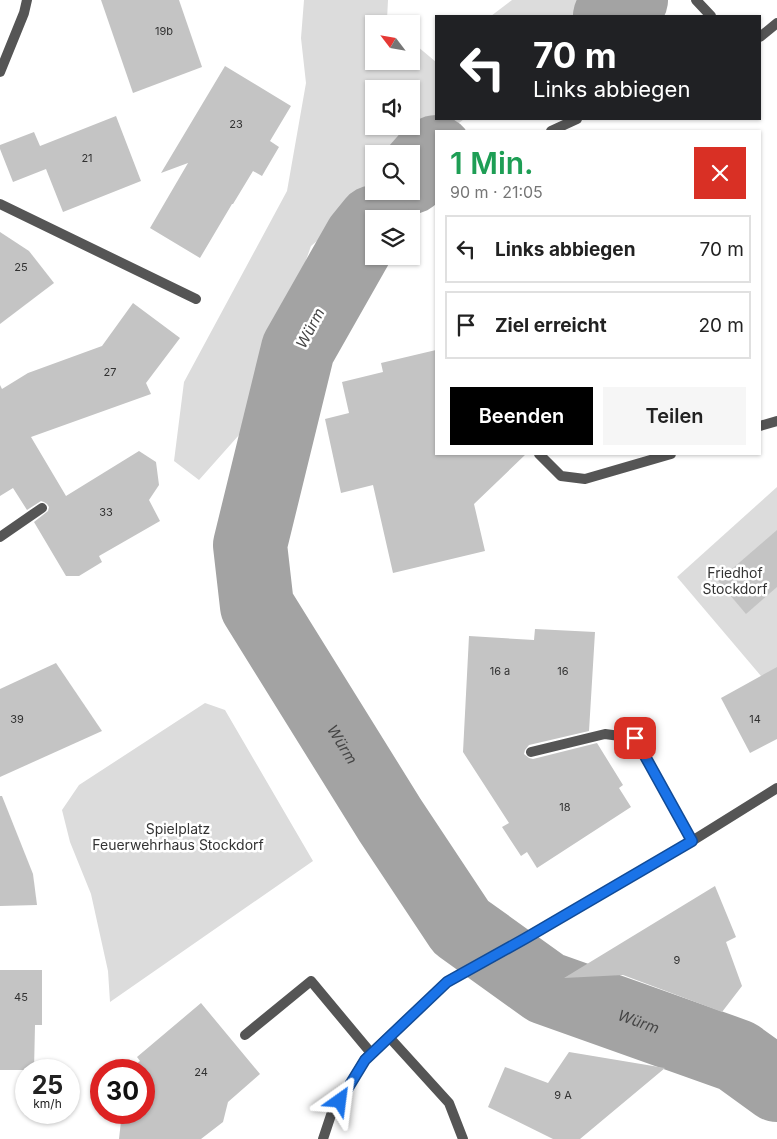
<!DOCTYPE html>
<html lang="de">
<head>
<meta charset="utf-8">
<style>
  :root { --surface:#fff; --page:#f6f6f6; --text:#222; --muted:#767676; --line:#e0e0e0; --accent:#000 }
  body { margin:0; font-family:Inter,sans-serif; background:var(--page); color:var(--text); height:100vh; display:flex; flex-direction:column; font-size:19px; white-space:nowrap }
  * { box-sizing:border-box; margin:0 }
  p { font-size:16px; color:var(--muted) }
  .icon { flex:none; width:28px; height:28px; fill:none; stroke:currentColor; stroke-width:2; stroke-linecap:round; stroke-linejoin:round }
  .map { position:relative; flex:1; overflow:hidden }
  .sheet { position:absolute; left:435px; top:130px; width:326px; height:325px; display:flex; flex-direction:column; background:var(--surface); border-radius:0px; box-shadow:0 1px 4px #0004 }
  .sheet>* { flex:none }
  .banner { position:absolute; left:435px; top:15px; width:326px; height:105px; border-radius:0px; box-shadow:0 1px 4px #0004; background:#202124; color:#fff; overflow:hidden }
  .needle { width:32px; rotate:301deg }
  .tools { position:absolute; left:365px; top:15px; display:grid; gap:10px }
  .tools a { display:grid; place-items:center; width:55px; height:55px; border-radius:0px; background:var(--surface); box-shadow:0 1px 4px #0004; font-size:25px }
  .speed { position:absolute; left:15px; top:1059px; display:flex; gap:10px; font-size:25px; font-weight:700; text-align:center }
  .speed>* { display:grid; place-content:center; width:65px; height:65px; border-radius:50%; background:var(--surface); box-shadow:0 1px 4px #0004; line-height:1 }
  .speed small { font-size:12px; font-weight:400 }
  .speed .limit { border:8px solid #d22; background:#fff; color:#111 }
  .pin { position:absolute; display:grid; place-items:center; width:42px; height:42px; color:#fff; margin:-21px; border-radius:10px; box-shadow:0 2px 8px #0006 }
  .me { position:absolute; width:55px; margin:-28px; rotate:31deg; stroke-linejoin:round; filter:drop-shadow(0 0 4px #0008) }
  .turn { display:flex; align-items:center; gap:18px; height:105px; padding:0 15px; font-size:22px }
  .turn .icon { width:65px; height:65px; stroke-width:2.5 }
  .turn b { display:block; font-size:35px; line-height:42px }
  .round { display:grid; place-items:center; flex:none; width:52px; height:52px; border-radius:0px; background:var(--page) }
  .head { display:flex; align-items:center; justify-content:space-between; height:85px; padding:0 15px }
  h1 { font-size:30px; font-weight:600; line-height:38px; color:#1e9e55 }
  .cta { display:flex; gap:10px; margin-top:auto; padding:10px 15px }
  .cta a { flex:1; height:58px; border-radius:0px; background:var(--accent); color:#fff; font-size:20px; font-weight:600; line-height:58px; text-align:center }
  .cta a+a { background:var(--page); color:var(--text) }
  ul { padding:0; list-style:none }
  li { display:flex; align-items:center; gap:15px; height:68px; margin:0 10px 8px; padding:0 5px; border:2px solid var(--line); border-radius:0px }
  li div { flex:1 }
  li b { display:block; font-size:19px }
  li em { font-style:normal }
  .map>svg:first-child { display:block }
  .green { fill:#dcdcdc; fill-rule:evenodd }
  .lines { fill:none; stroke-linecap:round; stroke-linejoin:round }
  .river { stroke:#a3a3a3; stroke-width:74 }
  .building { fill:#c4c4c4 }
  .service { stroke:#555; stroke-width:10 }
  .minor { stroke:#555; stroke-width:10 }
  .route-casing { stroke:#114b97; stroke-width:12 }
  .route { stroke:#1a73e8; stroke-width:9 }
  .labels { text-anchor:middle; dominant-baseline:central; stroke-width:5; stroke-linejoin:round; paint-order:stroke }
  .number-label { font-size:11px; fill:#313131 }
  .park-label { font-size:14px; fill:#333; stroke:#fff }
  .water-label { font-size:15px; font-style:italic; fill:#444; stroke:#fff }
</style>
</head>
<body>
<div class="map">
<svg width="777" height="1139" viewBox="0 0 777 1139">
  <rect width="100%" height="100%" fill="#fff"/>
  <g class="green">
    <path d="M304,0H388L387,20L391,24H374V61H411V41L436,62V119H464L449,131H436V142L411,163V154H374V191H377L311,246L247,426L199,480L174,461L184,382L287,191L306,83L301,38ZM374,89H411V126H374Z"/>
    <path d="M512,0H603L602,3L587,16H491Z"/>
    <path d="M777,487V682L761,676L677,577Z"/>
    <path d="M205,703L225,710L313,861L110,1002L108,971L91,894L70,842L62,810L79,785Z"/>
  </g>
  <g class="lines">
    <g class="river">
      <path d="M610,16L631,0"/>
      <path d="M411,177L425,161L436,152"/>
      <path id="s1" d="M374,222L361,238L298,349L250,545L257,606L390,820L461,927L546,988L737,1056L777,1085"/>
    </g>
  </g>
  <g class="building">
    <path d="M101,0H179L202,67L133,93Z"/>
    <path d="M225,66L291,106L270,141L279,147L262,176L253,171L233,204H232L200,258L150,228L188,163L161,173Z"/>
    <path d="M116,116L141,181L63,212L46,169L13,182L0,149V145L34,132L40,146Z"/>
    <path d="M0,232L29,251L54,283L0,324Z"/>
    <path d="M133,303L180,338L146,383L151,394L31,437L66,496L139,451L156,462L159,485L149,500L160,521L99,556L102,562L79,576H66L34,522L48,511L49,507L47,504L44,502L41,501L27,510L13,488L0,496V385L2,389L28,373L102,346Z"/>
    <path d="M436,350V454H526L474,504L485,551L393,573L373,485L341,493L325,419L349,413L342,382L383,372L381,363Z"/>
    <path d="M777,530V587L746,614L718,581Z"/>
    <path d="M535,629L595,632L589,731L529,745L525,750L524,754L529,758L533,759L597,743L623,785L619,788L631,807L537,868L527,852L521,856L502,827L509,823L463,752L469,636L534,640Z"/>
    <path d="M56,663L102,731L0,777V689Z"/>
    <path d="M777,667V739L750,753L721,698Z"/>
    <path d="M0,796H2L33,874L37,905L0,906Z"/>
    <path d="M715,886L736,937L726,942L742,986L722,1012L623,975L564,978Z"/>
    <path d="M0,970H42V1025H35L34,1070H0Z"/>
    <path d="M201,1003L260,1074L228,1102L223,1122L201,1139H119L122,1112H144V1070H129L140,1061L137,1057Z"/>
    <path d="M569,1052L665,1068L580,1139H553L488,1107L505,1067L548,1083Z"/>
  </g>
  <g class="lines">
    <g class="service">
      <path d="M696,0L711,16"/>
      <path d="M760,37L777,23"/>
      <path d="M551,131L577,119"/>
      <path d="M0,204L196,299"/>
      <path d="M760,426L777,421"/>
      <path d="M539,454L561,476L585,479L671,454"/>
      <path d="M0,537L42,508"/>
      <path d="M531,752L605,734L635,738L692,841"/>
      <path d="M245,1035L311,981L371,1053"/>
      <path d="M389,1037L449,1103L463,1139"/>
    </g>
    <g class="minor">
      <path d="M0,72L24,13L27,0"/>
      <path d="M323,1139L331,1115L365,1059L447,982L526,938L692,841L777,788"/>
    </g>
  </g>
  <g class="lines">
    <g class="route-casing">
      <path id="route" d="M340,1101L365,1060L447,982L526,938L692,841L635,738"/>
    </g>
    <use href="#route" class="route"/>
  </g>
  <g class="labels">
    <g class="number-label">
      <text x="164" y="31">19b</text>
      <text x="236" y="124">23</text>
      <text x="87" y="158">21</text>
      <text x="21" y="267">25</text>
      <text x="110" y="372">27</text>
      <text x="106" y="512">33</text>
      <text x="500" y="671">16 a</text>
      <text x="563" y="671">16</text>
      <text x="17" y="719">39</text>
      <text x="755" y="719">14</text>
      <text x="565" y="807">18</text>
      <text x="677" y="960">9</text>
      <text x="21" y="997">45</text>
      <text x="201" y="1072">24</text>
      <text x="563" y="1095">9 A</text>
    </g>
    <g class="park-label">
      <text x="735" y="572">Friedhof<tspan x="735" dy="16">Stockdorf</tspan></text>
      <text x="178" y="828">Spielplatz<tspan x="178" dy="16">Feuerwehrhaus Stockdorf</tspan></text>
    </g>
    <g class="water-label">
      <text transform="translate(310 328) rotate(-62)">Würm</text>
      <text stroke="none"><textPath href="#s1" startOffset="574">Würm</textPath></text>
      <text stroke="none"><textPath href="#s1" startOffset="995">Würm</textPath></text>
    </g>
  </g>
</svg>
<div class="tools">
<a><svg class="needle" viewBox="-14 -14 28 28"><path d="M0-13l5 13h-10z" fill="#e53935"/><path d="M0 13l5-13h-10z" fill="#767676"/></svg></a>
<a><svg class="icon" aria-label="sound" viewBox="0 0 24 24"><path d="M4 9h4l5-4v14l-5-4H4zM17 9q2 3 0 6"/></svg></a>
<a><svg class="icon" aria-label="search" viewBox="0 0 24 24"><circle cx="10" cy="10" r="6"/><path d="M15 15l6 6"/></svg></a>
<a><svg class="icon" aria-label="layers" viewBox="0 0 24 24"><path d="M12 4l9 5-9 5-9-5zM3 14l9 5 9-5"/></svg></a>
</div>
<div class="speed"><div>25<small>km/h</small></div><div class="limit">30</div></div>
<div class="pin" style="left:635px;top:738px;background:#d93025"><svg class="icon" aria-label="arrive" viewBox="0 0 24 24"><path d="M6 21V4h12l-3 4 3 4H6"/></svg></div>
<svg class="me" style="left:340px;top:1101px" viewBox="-20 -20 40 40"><path d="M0-17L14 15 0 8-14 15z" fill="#1a73e8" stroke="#fff" stroke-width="4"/></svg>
<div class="banner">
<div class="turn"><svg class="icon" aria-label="left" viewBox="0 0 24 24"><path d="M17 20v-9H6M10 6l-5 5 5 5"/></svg><div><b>70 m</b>Links abbiegen</div></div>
</div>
<section class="sheet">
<div class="head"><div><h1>1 Min.</h1><p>90 m · 21:05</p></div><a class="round" style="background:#d93025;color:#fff"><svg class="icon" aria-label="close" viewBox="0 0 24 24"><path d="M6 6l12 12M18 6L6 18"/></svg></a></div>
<ul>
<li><svg class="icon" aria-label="left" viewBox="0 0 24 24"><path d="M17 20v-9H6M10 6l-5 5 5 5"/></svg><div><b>Links abbiegen</b></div><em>70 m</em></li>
<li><svg class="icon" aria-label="arrive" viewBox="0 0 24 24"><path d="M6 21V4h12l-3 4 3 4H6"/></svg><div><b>Ziel erreicht</b></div><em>20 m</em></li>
</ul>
<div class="cta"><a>Beenden</a><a>Teilen</a></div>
</section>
</div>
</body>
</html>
